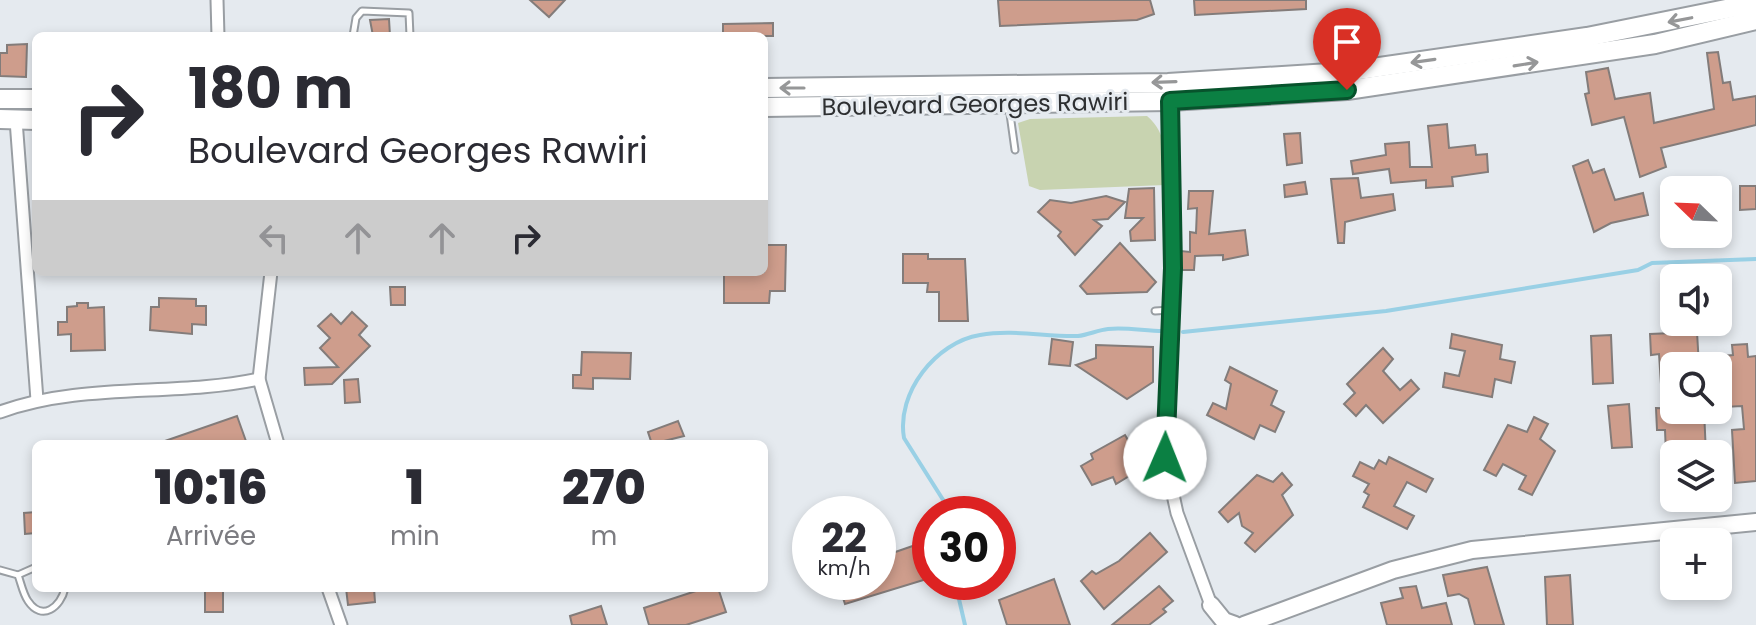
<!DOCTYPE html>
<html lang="fr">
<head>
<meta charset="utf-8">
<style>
  :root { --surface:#fff; --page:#f2f2f3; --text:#2b2b33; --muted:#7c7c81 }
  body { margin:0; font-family:Poppins,sans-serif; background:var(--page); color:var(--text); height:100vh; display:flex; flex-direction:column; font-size:30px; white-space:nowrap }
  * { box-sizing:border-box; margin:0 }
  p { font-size:26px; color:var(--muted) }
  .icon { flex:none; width:44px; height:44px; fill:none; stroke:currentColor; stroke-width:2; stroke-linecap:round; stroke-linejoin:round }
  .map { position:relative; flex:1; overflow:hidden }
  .details { position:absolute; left:32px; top:440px; width:736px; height:152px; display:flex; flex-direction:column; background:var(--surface); border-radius:12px; box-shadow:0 4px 12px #0003 }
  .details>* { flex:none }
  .banner { position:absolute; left:32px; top:32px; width:736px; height:244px; border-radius:12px; box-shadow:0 4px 12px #0003; background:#fff; color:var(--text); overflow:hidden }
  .needle { width:52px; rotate:293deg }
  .fabs { position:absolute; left:1660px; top:176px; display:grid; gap:16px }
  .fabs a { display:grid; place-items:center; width:72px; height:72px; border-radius:12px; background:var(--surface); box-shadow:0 4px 12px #0003; font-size:40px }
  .speed { position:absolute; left:792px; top:496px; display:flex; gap:16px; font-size:40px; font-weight:700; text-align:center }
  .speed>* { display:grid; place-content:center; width:104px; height:104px; border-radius:50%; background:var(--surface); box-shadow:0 4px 12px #0003; line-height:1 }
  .speed small { font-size:20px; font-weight:400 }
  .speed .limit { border:12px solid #d22; background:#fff; color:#111 }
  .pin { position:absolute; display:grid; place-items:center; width:68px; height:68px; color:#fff; margin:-82px -34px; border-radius:50% 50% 50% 0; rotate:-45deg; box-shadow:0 0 8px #0007 }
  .pin .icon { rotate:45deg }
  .me { position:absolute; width:88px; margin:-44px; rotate:1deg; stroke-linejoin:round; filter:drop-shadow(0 0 6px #0008) }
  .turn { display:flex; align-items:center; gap:28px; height:168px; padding:0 24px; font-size:36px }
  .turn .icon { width:104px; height:104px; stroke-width:2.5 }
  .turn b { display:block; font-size:56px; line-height:68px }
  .lanes { display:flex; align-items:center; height:76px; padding:0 24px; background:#0003; justify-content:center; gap:40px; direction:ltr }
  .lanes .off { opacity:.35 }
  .eta { display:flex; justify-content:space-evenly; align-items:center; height:136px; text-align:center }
  .eta b { font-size:48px; font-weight:800; line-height:56px }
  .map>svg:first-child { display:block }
  .green { fill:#c8d3b0 }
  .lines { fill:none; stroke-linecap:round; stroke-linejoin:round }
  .stream { stroke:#99d0e5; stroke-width:4 }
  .building { fill:#ce9d8c; stroke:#837c7a; stroke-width:2 }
  .lane-casing { stroke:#999ea3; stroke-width:9 }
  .street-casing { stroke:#999ea3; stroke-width:15 }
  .secondary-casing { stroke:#999ea3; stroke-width:20 }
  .primary-casing { stroke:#999ea3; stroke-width:22 }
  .lane { stroke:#fff; stroke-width:5 }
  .street { stroke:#fff; stroke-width:11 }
  .secondary { stroke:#fff; stroke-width:16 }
  .primary { stroke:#fff; stroke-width:18 }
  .oneway { stroke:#969798 }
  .route-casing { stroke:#07532c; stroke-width:20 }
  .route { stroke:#0b8043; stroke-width:14 }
  .labels { text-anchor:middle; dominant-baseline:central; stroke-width:6; stroke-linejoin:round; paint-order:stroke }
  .street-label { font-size:24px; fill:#2d2f31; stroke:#e5eaef }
</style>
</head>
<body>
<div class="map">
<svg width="1756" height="625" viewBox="0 0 1756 625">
  <rect width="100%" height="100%" fill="#e5eaef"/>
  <path class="green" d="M1147,116C1169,135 1164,157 1165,185L1040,190L1029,186L1018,123L1030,119Z"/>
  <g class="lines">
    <g class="stream">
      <path d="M1183,332L1386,311L1638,270L1652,263L1756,259"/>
      <path d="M952,514L904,438C896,393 936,342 980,335C1013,329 1046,337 1078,336C1088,335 1098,330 1108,329C1126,327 1145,331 1163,331"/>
      <path d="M955,582L965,625"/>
    </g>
  </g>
  <g class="building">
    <path d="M530,0H565L549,17Z"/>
    <path d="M998,0H1150L1154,14L1137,20L1000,26Z"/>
    <path d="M1194,0H1306V9L1195,15Z"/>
    <path d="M389,19L390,36H373L370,20Z"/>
    <path d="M773,23V36H723V24Z"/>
    <path d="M27,44L26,77L0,76V53H7V45Z"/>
    <path d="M1718,52L1723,83L1730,82L1733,100L1756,96V125L1661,148L1666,167L1640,177L1624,117L1592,125L1585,94L1589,93L1586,72L1608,68L1615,99L1650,93L1654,123L1714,109L1707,53Z"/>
    <path d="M1447,124L1449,148L1475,145L1476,155L1487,154L1488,172L1452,177L1453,186L1426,188V180L1391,183L1389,169L1353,174L1351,161L1386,155L1385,144L1409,142L1410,167H1432L1428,126Z"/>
    <path d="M1300,133L1302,163L1287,165L1284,134Z"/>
    <path d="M1588,160L1593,173L1604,169L1615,200L1643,193L1648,215L1611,223L1594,232L1573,166Z"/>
    <path d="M1358,178L1361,198L1393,194L1395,210L1345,222L1344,243H1338L1331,179Z"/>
    <path d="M1305,182L1307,194L1285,197L1284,185Z"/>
    <path d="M1740,186H1756V209L1740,210Z"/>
    <path d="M1154,188L1155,240L1131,241L1130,231L1143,218H1125L1129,189Z"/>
    <path d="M1189,191H1213L1209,234L1245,230L1248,255L1223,260V255L1195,256L1194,270H1181V251L1190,252V232L1196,233L1197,208L1188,209Z"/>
    <path d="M1106,196L1125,202L1108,219L1094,220L1102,226L1075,255L1058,236L1061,232L1038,212L1050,200L1071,203Z"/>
    <path d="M1120,243L1156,282L1147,292L1087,294L1080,286Z"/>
    <path d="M764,245H786L785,291H770L769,303H724V272H764Z"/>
    <path d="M903,254H928V259H965L968,321H939V292H927L928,283H903Z"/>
    <path d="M390,287H405V305H391Z"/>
    <path d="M159,298L196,299V306H206V325L192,324V334L150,330L151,307H159Z"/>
    <path d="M77,303H88V308L104,307L105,350L71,351V334L58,335V322H67V307L77,306Z"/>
    <path d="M352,312L367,326L359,335L370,346L332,384L305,385L304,368L338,367L320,348L330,338L318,326L331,314L341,324Z"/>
    <path d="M1697,332L1699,366H1674V383L1661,384L1659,354L1651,355L1650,334Z"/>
    <path d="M1452,334L1502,345L1500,359L1515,362L1511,383L1495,379L1492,397L1443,387L1445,373L1459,376L1465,351L1450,348Z"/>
    <path d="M1611,335L1613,383L1593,384L1591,336Z"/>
    <path d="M1052,339L1073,342L1070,366L1049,364Z"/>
    <path d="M1747,344L1748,357L1756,356V481L1735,483L1732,430L1744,429L1742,406L1724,407L1721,356L1733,355L1732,345Z"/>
    <path d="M1096,345L1153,347V382L1127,399L1076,365L1096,358Z"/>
    <path d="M1383,348L1393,359L1383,371L1400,390L1411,380L1419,389L1383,423L1366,405L1356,416L1344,404L1355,393L1347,384Z"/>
    <path d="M582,352L631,353L630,379L593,378V389L573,388V375H581Z"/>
    <path d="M1230,367L1277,391L1271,405L1284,412L1275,432L1260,425L1254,439L1207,415L1213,403L1226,409L1231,384L1225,380Z"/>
    <path d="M358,379L360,402L345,403L344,380Z"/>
    <path d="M1629,404L1632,447L1612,448L1608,406Z"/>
    <path d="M1656,408L1704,410L1706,454H1666L1665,430H1657Z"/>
    <path d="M237,416L247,444H162V442Z"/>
    <path d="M1534,417L1548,424L1540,439L1555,451L1532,495L1519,489L1526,476L1503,464L1496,476L1484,470L1508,425L1527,432Z"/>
    <path d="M678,421L684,436L652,444L648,432Z"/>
    <path d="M1125,435L1144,467L1116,484L1113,477L1092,485L1081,466L1093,459L1091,454Z"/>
    <path d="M1389,457L1433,479L1426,492L1407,482L1394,506L1414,516L1407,529L1363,507L1369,495L1364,492L1369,484L1353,476L1360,462L1374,469L1379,460L1386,464Z"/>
    <path d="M1282,473L1292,485L1282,495L1293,515L1255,552L1245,543L1253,533L1242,526L1239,513L1228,522L1219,512L1257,475L1273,482Z"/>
    <path d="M36,512V533L25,534L24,513Z"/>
    <path d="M1150,533L1167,552L1104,609L1081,581L1092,571L1096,574L1119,561Z"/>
    <path d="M930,540V578L845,604L838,582H878V558Z"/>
    <path d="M1487,567L1504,625H1475L1468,599L1459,594L1448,596L1443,575Z"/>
    <path d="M1570,575L1573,625H1547L1545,577Z"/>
    <path d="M1054,579L1070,625H1007L999,600Z"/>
    <path d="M1159,586L1173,601L1163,609L1166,612L1149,625H1112Z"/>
    <path d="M1416,586L1422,608L1446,603L1452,625H1387L1381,603L1403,598L1400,588Z"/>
    <rect x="205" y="588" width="18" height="24"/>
    <path d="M346,588H374L375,602L348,605Z"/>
    <path d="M705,588H718L726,612L686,625H649L644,608Z"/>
    <path d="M601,606L607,625H572L570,616Z"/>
  </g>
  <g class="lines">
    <g class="lane-casing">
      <g id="lane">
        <path d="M353,36L356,18L362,11L409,13L410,36"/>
        <path d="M1009,107L1015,150"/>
        <path d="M1155,311L1170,310"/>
        <path d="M0,570L18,575C21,583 23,594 28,601C42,622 61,607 65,588"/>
        <path d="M18,575L36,567"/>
      </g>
    </g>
    <g class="street-casing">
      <g id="street">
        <path d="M217,0L218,36"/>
        <path d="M1170,101L1173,268L1165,458L1177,513L1211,605"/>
        <path d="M16,120L37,400"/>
        <path d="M271,272L259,379L278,444"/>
        <path d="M0,412C83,382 174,397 259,379"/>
        <path d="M328,588L341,625"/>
      </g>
    </g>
    <g class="secondary-casing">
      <g id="secondary">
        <path d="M1211,605L1224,621L1235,625"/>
        <path d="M1244,625L1393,570L1472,550L1756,522"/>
      </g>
    </g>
    <g class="primary-casing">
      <g id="primary">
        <path d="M764,88L1168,83L1345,72L1587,37L1756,3"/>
        <path d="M0,99H36"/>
        <path d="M764,107L1170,101L1347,90L1655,44L1756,20"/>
        <path d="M0,119L36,120"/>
      </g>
    </g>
    <use href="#lane" class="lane"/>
    <use href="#street" class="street"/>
    <use href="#secondary" class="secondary"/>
    <use href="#primary" class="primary"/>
  </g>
  <defs><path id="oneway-shaft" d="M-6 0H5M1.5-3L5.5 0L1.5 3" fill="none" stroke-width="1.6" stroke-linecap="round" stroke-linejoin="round" transform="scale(2)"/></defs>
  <g class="oneway">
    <use href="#oneway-shaft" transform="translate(1680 20) rotate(169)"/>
    <use href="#oneway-shaft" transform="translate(1423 61) rotate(172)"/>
    <use href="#oneway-shaft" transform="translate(1526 64) rotate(-9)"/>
    <use href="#oneway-shaft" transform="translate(1164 82) rotate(178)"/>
    <use href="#oneway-shaft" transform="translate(792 88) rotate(180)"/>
  </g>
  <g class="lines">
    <g class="route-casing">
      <path id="route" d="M1165,458L1173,268L1170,101L1347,90"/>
    </g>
    <use href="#route" class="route"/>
  </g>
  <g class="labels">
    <g class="street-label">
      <text transform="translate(975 104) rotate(-1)">Boulevard Georges Rawiri</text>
    </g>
  </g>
</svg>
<div class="fabs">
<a><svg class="needle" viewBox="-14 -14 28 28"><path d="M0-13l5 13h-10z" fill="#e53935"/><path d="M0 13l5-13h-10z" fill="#7c7c81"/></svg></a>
<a><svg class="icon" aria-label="sound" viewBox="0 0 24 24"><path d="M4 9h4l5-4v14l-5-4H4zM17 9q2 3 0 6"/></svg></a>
<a><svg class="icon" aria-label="search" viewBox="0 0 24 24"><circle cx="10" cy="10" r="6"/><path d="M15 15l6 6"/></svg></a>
<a><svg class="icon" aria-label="layers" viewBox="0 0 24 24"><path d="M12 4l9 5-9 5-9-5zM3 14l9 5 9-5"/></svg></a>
<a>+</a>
</div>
<div class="speed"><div>22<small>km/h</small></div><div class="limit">30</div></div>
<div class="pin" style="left:1347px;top:90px;background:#d93025"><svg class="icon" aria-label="arrive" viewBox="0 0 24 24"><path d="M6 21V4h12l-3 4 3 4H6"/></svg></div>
<svg class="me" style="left:1165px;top:458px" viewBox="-20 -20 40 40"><circle r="19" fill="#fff"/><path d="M0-13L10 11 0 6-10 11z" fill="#0b8043"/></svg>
<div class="banner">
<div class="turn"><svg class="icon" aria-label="right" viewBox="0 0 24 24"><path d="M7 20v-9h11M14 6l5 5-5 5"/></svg><div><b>180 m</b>Boulevard Georges Rawiri</div></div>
<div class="lanes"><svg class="icon off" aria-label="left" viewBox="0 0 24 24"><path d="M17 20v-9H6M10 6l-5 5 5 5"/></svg><svg class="icon off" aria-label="ahead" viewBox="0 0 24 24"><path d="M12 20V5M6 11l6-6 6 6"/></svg><svg class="icon off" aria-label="ahead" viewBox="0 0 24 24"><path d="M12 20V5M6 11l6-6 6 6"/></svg><svg class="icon" aria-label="right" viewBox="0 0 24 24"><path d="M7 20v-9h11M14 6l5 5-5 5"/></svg></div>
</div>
<section class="details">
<div class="eta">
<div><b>10:16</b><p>Arrivée</p></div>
<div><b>1</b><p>min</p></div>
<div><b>270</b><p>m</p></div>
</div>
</section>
</div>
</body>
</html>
